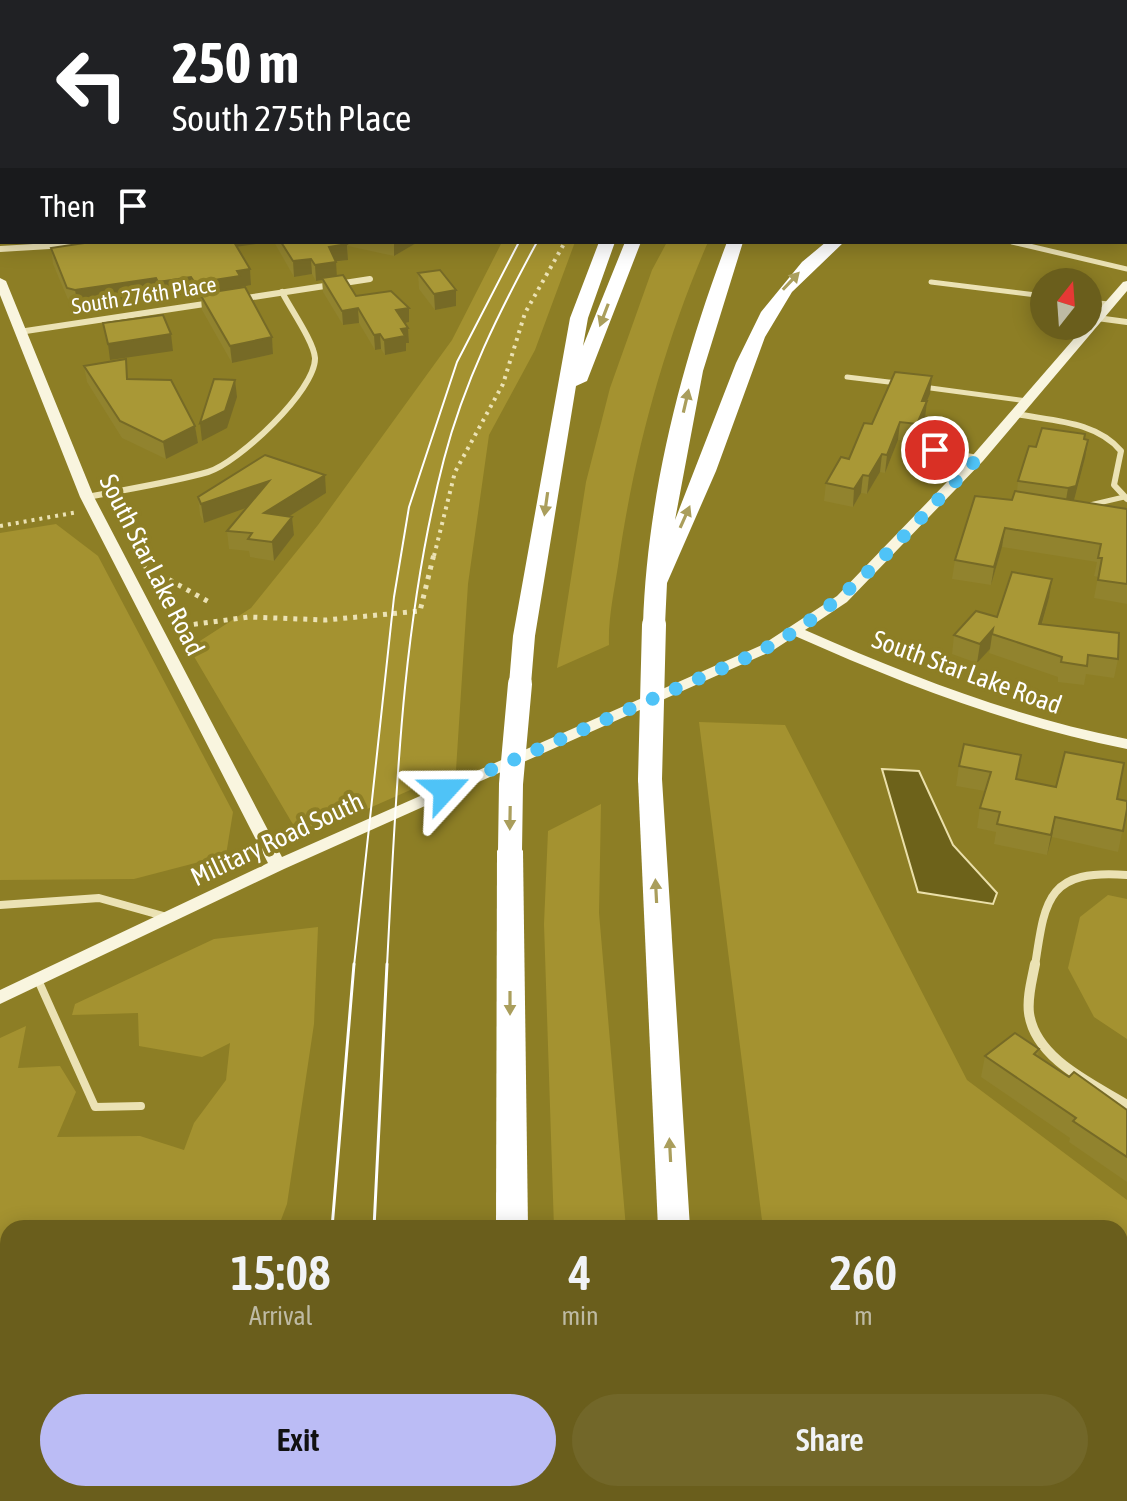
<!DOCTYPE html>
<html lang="en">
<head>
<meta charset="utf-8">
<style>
  :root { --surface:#6a5e1c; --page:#726729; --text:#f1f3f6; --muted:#bebaa3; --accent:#bbbcf5 }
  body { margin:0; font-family:"Asap Condensed",sans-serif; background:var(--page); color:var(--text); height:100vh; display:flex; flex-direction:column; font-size:30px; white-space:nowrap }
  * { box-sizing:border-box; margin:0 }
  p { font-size:26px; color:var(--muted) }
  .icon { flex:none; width:44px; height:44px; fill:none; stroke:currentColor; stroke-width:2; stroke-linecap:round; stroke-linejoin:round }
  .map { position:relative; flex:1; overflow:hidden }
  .sheet { position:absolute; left:0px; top:1220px; width:1128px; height:282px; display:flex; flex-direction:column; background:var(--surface); border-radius:24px 24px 0 0; box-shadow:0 4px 20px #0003 }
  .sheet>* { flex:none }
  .guide { position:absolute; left:0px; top:0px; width:1128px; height:244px; box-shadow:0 4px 20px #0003; background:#202124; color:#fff; overflow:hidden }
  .needle { width:52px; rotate:17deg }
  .fabs { position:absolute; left:1030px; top:268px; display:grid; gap:16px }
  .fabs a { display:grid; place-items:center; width:72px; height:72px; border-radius:50%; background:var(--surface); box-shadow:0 4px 20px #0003; font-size:40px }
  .pin { position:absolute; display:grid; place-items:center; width:68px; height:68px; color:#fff; margin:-34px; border:4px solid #fff; border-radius:50%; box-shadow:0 2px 8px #0007 }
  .me { position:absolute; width:88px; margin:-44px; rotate:66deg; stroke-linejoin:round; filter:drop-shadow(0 0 6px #0008) }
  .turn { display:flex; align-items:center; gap:28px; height:168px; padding:0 40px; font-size:36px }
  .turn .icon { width:104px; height:104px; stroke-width:2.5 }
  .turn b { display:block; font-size:56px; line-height:68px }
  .then { display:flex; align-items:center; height:76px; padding:0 40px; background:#0003; gap:16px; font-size:30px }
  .eta { display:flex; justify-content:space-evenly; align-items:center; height:136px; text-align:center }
  .eta b { font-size:48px; font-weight:600; line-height:56px }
  .primary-button { display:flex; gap:16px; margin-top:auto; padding:16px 40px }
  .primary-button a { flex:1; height:92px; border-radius:48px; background:var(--accent); color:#111; font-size:32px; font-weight:600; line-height:92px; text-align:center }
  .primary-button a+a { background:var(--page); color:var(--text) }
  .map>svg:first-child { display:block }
  .green { fill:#a49230 }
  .water { fill:#6d621a; stroke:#ebe0a9; stroke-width:2 }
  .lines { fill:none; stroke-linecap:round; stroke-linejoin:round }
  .path-far1 { stroke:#ebe2b4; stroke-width:4; stroke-dasharray:3 5; stroke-linecap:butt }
  .path { stroke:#ebe2b4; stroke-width:5; stroke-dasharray:4 6; stroke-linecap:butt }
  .lane-far1 { stroke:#ebe2b4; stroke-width:5 }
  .lane { stroke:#ebe2b4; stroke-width:8 }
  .street-far3 { stroke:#ebe2b4; stroke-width:5 }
  .street-far2 { stroke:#ebe2b4; stroke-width:6 }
  .street-far1 { stroke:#ebe2b4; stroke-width:8 }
  .street { stroke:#ebe2b4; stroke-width:10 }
  .secondary { fill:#f9f5df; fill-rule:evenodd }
  .highway { fill:#fff; fill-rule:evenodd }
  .tram-far1 { stroke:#fff; stroke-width:2 }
  .tram { stroke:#fff; stroke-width:3 }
  .highway-bridge { stroke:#fff; stroke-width:24 }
  .wall { fill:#91832e }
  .shaded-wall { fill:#766a26 }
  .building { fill:#a99836; stroke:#766a26; stroke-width:2 }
  .oneway { fill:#aa9e5c }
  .route { stroke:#4fc3f7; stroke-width:14; stroke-dasharray:0 25.2 }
  .labels { text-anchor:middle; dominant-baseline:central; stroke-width:8; stroke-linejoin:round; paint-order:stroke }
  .far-street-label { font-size:22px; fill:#fff; stroke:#8d7e25 }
  .street-label { font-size:26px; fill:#fff; stroke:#8d7e25 }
</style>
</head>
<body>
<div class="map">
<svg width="1127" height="1501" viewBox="0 0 1127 1501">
  <rect width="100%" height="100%" fill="#8d7e25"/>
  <g class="green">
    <path d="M502,242H575L535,350L489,435L468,584L456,770L301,838L189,648L251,608L318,525L452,340Z"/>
    <path d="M667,242H708C664,343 633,457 618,566C614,592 608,619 609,645L557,668L586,482L610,388L652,270Z"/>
    <path d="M56,524L98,556L233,812L226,855L134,879L0,880V533Z"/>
    <path d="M699,722L785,725L967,1080L1127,1200V1501H800L799,1494H1120V1228H763Z"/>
    <path d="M601,804L599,913L626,1228H554L544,924L548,831Z"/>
    <path d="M1108,895L1127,899V1039L1094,1017L1068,968L1080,917Z"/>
    <path d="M318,927L314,1024L287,1204L278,1228H8V1318L0,1315V1038L26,1026L18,1068L60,1066L76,1092L57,1137L140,1136L184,1150L194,1123L226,1080L230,1043L202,1057L139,1046L138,1013L72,1015L75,1004L214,939Z"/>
  </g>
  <path class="water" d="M882,769L919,771L953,845L997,893L993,904L918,892Z"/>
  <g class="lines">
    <g class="path-far1">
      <path d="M0,526L78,512"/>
      <path d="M434,556L455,472L503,384L525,313L565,242"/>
    </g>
    <g class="path">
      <path d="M143,565L209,602"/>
      <path d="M174,627L249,617L326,620L420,611L434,554"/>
    </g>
    <g class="lane-far1">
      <path d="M1012,242L1127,269"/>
      <path d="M931,282L1044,296"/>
      <path d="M1088,302L1109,304"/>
      <path d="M847,377L897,383"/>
      <path d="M923,387L1027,401"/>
      <path d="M1090,505L1124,497"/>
    </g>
    <path class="lane" d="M38,980L95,1107L141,1106"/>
    <g class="street-far3">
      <path d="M405,0L419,2"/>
      <path d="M370,2L382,0"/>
    </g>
    <g class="street-far2">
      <path d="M0,249L83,244"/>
      <path d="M240,299L370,279"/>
      <path d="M1097,318L1127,322"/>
      <path d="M19,332L211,303"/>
      <path d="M1016,414C1052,421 1096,421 1121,451L1114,485L1127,499"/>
      <path d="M914,447L978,458"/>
      <path d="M87,497C127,489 169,483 208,472C238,463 316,390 315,358C314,342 290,308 282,292"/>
    </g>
    <g class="street-far1">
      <path d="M0,905L99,898L167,917"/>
      <path d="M1035,966C1045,899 1047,869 1127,875"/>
    </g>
    <path class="street" d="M1035,964C1032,980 1027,997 1029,1013C1035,1059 1093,1084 1127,1105"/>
    <g class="secondary">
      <path d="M576,0H601L603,2H578Z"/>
      <rect x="1126" y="52" width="1" height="6"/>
      <path d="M0,278L6,281L94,497L282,857L762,645L837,596L973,455L1085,326H1088V322L1123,282L1127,281V291L983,461L847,602L805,630C910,676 1014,717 1127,739V749C1011,726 903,684 795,636L772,651L284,869L0,1004V990L268,863L80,497L0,295Z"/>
    </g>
    <g class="highway">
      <path d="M808,0H822L807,2Z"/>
      <path d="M889,0H902L888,2Z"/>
      <path d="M1081,0H1095L1096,2H1082Z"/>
      <rect x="1126" y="30" width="1" height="9"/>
      <path d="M1127,64V73H1126V64Z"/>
      <path d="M599,242H615L588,318L583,346L625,242H641L587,381L576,386L535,636L531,684L520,691L509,684L513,636L570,318Z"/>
      <path d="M727,242H743L703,371L675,520L736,363L761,312L802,262L826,242H844L792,292L765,337L716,471L667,583L665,625L654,632L643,625C647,497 681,363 727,242Z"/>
      <path d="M650,772L662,779L690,1228H658L638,779Z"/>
      <path d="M510,843L519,845L523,851L528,1228H496L497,851L501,845Z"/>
      <rect x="496" y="1494" width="36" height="7"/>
      <path d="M672,1494H708L709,1501H673Z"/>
    </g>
    <g class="tram-far1">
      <path d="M354,966L394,597L409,507L457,362L519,242"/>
      <path d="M387,966C396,797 401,624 444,459C464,382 499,312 537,242"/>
    </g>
    <g class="tram">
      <path d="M332,1228L354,964"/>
      <path d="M374,1228L387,964"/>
      <path d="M309,1494V1501"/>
      <path d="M355,1501L356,1494"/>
    </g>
    <g class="highway-bridge">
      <path d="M650,779L654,625"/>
      <path d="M510,851L511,784L520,684"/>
    </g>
  </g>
  <g class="wall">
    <path d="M0,0L2,2V47H0Z"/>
    <path d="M274,242H418L394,256L348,246V260L335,262L336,276L356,296L409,322L405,323L408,328L409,343H406V351L385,355L381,349L375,350L359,323L343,325L323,292L322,280L316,281L312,274L294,277Z"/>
    <path d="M237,247L250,269L251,285L241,287V288L272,337L273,354L232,363L202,310L201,298L196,299L193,293L160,298L158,295L78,306L70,304L53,264L51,248Z"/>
    <path d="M418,273L456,306L435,310L419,289Z"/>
    <path d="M84,366L128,379L195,426L198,443L166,459L122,438L87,382Z"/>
    <path d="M930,394L927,401L925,419L915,441L898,440L885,473L880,472L867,494L861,493L853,507L824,501L826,483L849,459L872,424Z"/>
    <path d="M1084,439L1085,458L1074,501L1127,509V604L1094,598L1098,577L1094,576L1097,562L1002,547L991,585L952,579L955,560L1012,500L1017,491L1018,481L1036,447Z"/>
    <path d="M326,493L289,516L292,517L294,535L274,561L250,557L249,551L229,549L227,531L246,507L204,523L200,515L198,497Z"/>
    <path d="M1052,579L1049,598L1042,625L1118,659L1114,678L1086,674L1084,685L1058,682V677L989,653L990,649L977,663L952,654L954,635L997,617Z"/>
    <path d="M1021,755L1017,780L1117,799L1127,809L1118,852L1052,837L1047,855L994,844L996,832L977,828L980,808L985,791L956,786L959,766Z"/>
    <path d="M1039,1049L1038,1057L1069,1077L1127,1110V1182L1069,1142L1070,1138L981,1077L985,1056Z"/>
    <path d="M0,1412H8V1494H60L58,1501H0Z"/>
  </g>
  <g class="shaded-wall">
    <rect x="0" y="103" width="2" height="17"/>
    <path d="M234,242H271L235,247Z"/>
    <path d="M394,242H418L394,256Z"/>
    <path d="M347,244L348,260L330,262L329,247Z"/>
    <path d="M311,259L312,274L294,277L293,261Z"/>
    <path d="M336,262L337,278H322V280L316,281L315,265Z"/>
    <path d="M250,269L251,285L241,287V292L200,294L201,298L196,299L195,283L237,271Z"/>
    <path d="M191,277L193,293L160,298L158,282Z"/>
    <path d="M156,278L158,295L78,306L75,290Z"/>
    <path d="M456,290V306L435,310L434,294Z"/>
    <path d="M358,308L359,323L343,325L342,311Z"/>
    <path d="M409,308V322L397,325L396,310Z"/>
    <path d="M408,328L409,343H406V351L385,355L384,340L401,329Z"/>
    <path d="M171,334L173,351L110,360L108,344Z"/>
    <path d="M380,334L381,349L375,350L374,335Z"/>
    <path d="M272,337L273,354L232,363L230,346Z"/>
    <path d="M932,376L930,394L924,408L927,401L925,419L915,441L917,424L922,401Z"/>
    <path d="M235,380L237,397L227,428L202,441L200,423Z"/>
    <path d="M900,422L898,440L885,473L887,455Z"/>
    <path d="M195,426L198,443L166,459L163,442Z"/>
    <path d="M1088,440L1085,458L1073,504L1065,506L1068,488Z"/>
    <path d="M882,454L880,472L867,494L869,476Z"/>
    <path d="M325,475L326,493L266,531L264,513Z"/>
    <path d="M863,475L861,493L853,507L854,489Z"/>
    <path d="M269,481L271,499L204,523L201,504Z"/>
    <path d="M292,517L294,535L274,561L272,542Z"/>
    <path d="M1005,528L1002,547L991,585L994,567Z"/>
    <path d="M1052,579L1049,598L1036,644L1039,624Z"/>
    <path d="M993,629L990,649L977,663L980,644Z"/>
    <path d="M1055,817L1052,837L1047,855L1051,835Z"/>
    <path d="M51,1494H60L58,1501H53Z"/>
  </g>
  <g class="building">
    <path d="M0,0H376L381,2H2V32H0Z"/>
    <path d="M0,52L2,53V103H0Z"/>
    <path d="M91,242H234L250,269L237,271L240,276L195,283L191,277L158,282L156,278L75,290L67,288L51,248Z"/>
    <path d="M281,242H346L347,244L329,247L336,262L315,265L311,259L293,261Z"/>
    <path d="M440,270L456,290L434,294L418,273Z"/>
    <path d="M343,275L356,296L391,291L409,308L396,310L408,328L401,329L405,336L384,340L380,334L374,335L358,308L342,311L322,278Z"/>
    <path d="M245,287L272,337L230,346L200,294Z"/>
    <path d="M163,315L171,334L108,344L103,323Z"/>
    <path d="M126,359L127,379L171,380L195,426L163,442L120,421L84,366Z"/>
    <path d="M895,372L932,376L922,401H927L917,424L900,422L887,455L882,454L869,476L863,475L854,489L826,483L841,457L849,459L864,423L872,424Z"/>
    <path d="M214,379L235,380L225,411L200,423Z"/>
    <path d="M1042,428L1085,434L1084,439L1088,440L1076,486L1068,488L1018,481L1029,446L1036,447Z"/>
    <path d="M265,455L325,475L264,513L292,517L272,542L248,539L252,533L227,531L269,481L201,504L198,497Z"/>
    <path d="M1015,491L1127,509V584L1098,580L1102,558H1098L1101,544L1005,528L994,567L955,560L975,496L1012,500Z"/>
    <path d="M1012,572L1052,579L1039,624L1119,633L1118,659L1088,655L1087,666L1061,662L1062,657L992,634L993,629L980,644L954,635L976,611L997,617Z"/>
    <path d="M964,744L1021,755L1016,779L1056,787L1065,752L1124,763L1117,799L1127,801V809L1123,831L1055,817L1051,835L997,824L1000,812L980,808L991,772L959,766Z"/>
    <path d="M1015,1033L1039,1049L1034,1054L1069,1077L1074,1072L1127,1110V1157L1073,1121L1076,1118L985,1056Z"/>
    <rect x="0" y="1412" width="8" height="81"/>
  </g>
  <defs><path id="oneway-solid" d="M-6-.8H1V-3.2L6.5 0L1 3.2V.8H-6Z" transform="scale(2)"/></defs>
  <g class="oneway">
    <use href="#oneway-solid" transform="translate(791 281) rotate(-47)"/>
    <use href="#oneway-solid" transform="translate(604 315) rotate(111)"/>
    <use href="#oneway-solid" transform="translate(686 401) rotate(-77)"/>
    <use href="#oneway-solid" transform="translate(546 504) rotate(98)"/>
    <use href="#oneway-solid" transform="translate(685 517) rotate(-66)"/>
    <use href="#oneway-solid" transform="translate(510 818) rotate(91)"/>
    <use href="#oneway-solid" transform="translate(656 891) rotate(-93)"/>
    <use href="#oneway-solid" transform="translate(510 1003) rotate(90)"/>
    <use href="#oneway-solid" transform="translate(670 1150) rotate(-93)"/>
  </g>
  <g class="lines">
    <path class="route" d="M445,790L748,657C843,613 906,531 978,458L935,450"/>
  </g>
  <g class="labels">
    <g class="far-street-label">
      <text transform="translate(144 295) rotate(-9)">South 276th Place</text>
    </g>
    <g class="street-label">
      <text transform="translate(152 565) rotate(63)">South Star Lake Road</text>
      <text transform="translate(967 672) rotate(20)">South Star Lake Road</text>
      <text transform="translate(277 839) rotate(-25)">Military Road South</text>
    </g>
  </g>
</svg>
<div class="fabs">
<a><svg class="needle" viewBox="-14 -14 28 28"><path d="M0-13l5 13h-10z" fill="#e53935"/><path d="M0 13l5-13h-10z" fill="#bebaa3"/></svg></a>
</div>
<div class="pin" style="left:935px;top:450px;background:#d93025"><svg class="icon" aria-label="arrive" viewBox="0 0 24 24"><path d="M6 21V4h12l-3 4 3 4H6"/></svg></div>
<svg class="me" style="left:445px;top:790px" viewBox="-20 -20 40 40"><path d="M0-17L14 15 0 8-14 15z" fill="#4fc3f7" stroke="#fff" stroke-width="4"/></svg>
<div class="guide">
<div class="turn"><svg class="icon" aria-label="left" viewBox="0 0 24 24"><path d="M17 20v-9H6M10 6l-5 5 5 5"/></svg><div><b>250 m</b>South 275th Place</div></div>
<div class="then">Then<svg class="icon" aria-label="arrive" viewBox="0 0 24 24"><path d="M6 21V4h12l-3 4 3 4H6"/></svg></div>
</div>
<section class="sheet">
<div class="eta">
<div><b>15:08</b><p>Arrival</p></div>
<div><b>4</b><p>min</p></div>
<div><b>260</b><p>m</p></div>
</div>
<div class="primary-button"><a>Exit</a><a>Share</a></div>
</section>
</div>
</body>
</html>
